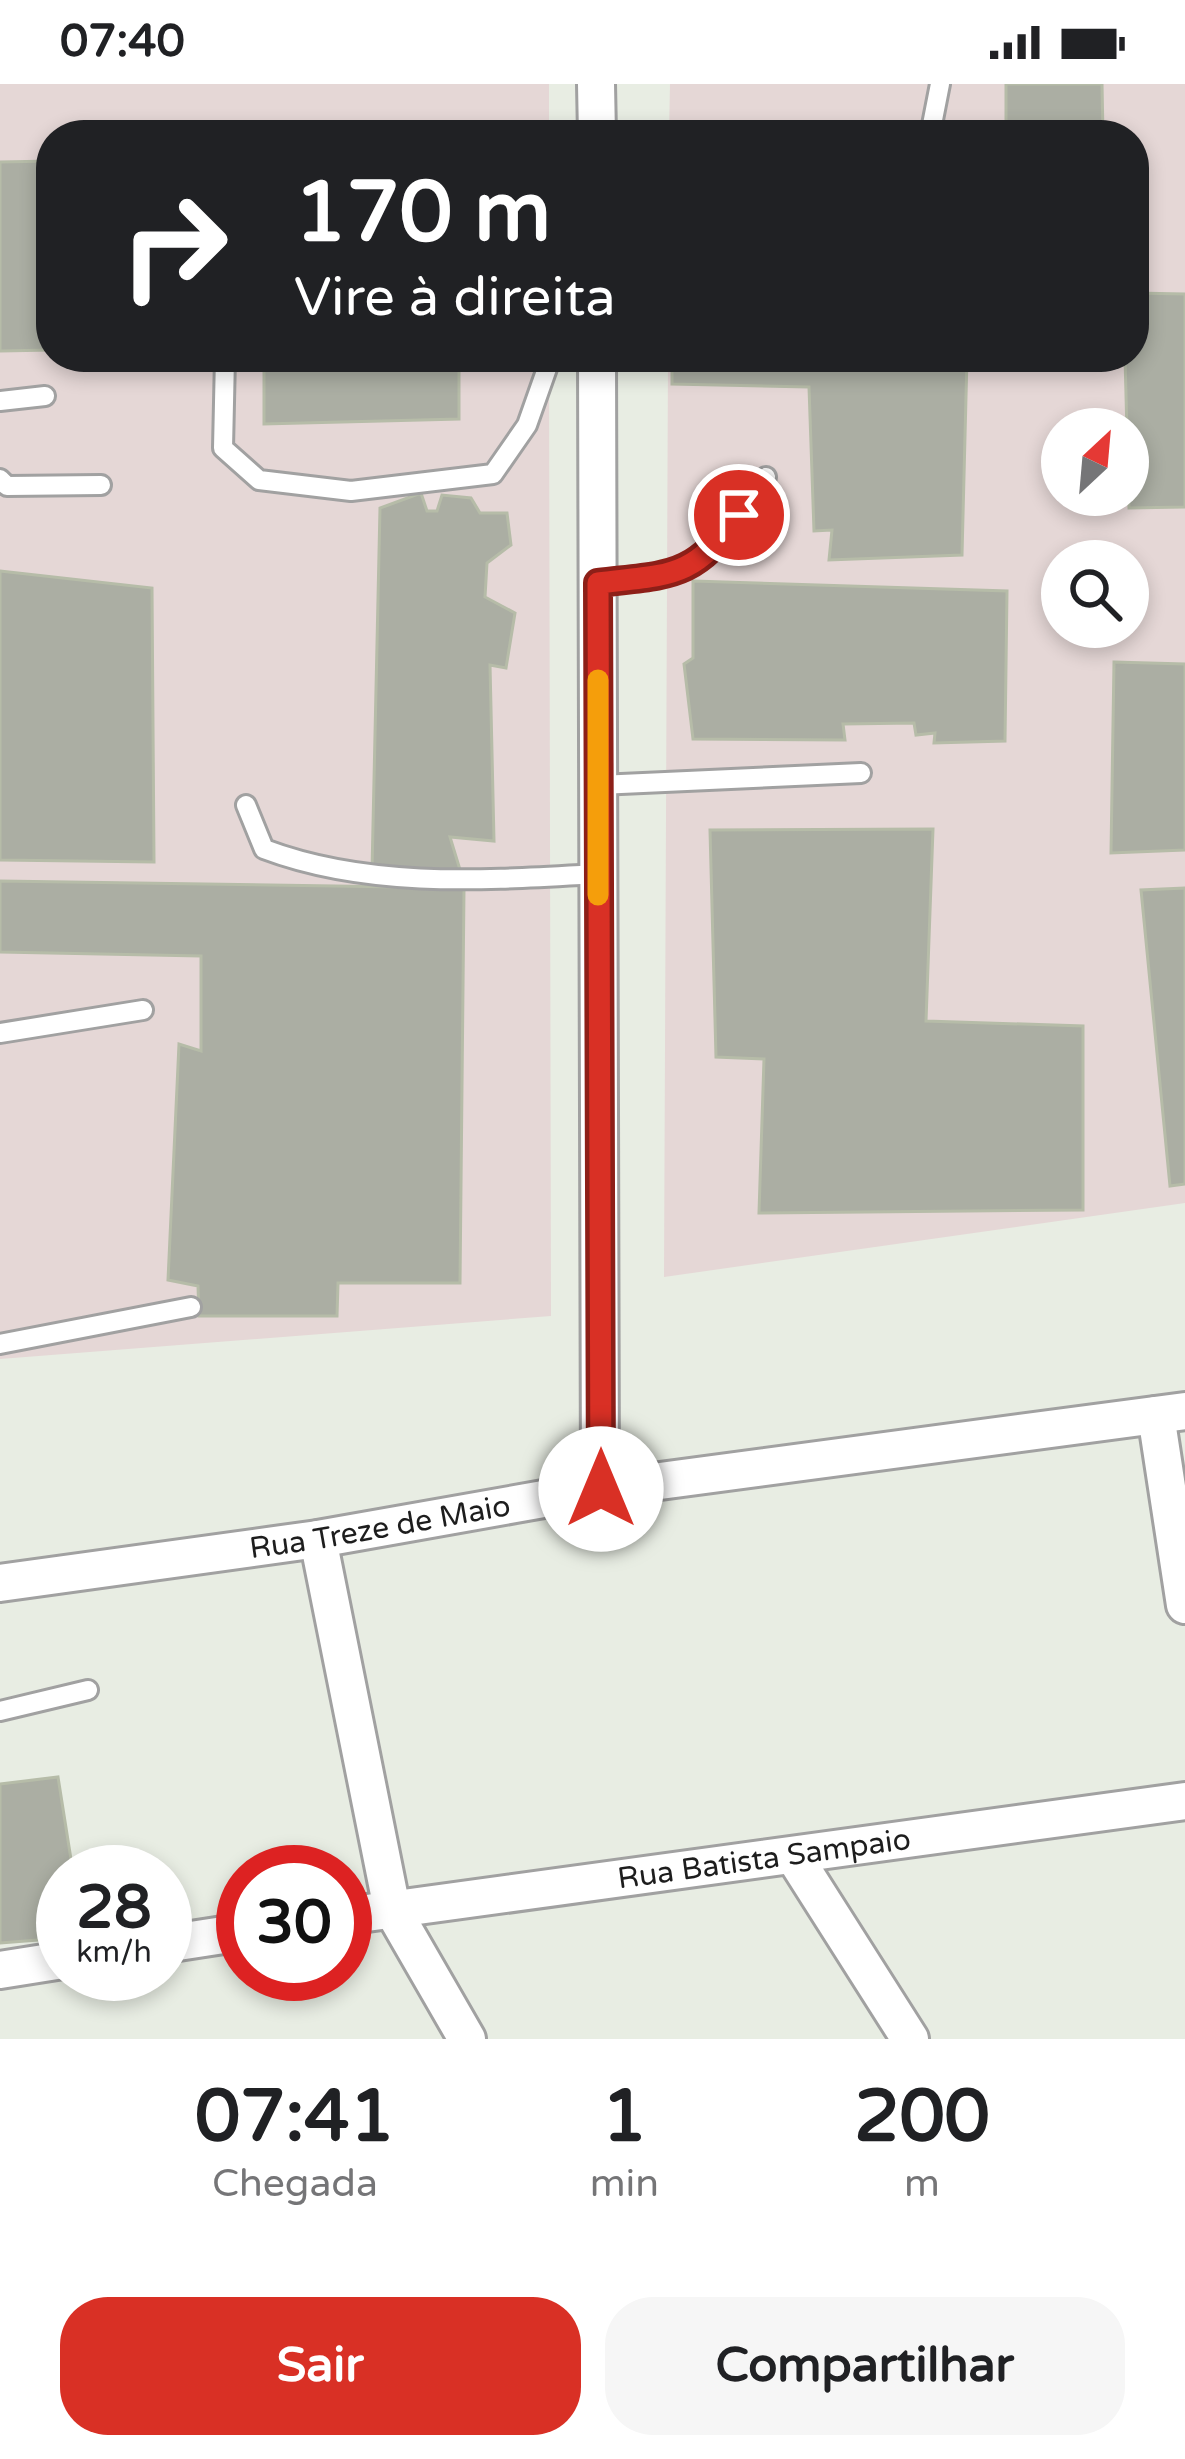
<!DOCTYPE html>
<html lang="pt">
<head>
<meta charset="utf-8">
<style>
  :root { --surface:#fff; --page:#f6f6f6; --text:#202124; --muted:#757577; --accent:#d93025 }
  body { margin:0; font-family:"Varela Round",sans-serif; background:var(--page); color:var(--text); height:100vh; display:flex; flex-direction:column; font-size:45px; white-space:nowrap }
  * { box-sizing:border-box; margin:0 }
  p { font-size:39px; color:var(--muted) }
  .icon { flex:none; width:66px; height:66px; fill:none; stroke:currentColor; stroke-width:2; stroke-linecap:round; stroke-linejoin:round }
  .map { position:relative; height:1955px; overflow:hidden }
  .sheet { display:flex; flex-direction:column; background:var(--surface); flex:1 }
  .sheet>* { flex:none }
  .top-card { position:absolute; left:36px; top:36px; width:1113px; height:252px; border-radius:48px; box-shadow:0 6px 18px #0003; background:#202124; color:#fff; overflow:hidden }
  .needle { width:78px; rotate:26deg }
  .fabs { position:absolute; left:1041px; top:324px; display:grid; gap:24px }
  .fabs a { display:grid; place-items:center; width:108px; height:108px; border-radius:50%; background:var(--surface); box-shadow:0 6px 18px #0003; font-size:60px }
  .speed { position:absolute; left:36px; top:1761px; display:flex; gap:24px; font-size:60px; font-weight:700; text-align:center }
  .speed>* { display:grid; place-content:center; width:156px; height:156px; border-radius:50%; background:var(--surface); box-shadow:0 6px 18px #0003; line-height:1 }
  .speed small { font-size:30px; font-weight:400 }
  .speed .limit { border:18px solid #d22; background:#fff; color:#111 }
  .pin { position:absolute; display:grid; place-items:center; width:102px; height:102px; color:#fff; margin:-51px; border:6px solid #fff; border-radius:50%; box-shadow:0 3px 12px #0007 }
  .me { position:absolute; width:132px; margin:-66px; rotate:0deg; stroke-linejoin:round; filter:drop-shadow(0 0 9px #0008) }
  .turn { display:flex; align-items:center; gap:42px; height:252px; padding:0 60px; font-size:54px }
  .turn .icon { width:156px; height:156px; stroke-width:2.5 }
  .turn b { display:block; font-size:84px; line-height:102px }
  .eta { display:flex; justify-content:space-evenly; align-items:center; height:204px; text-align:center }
  .eta b { font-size:72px; font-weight:700; line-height:84px }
  .button { display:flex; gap:24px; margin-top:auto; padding:24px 60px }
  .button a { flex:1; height:138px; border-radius:48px; background:var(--accent); color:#fff; font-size:48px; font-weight:700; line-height:138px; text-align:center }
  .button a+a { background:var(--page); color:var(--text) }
  .status { display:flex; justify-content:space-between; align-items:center; height:84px; padding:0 60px; background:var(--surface); direction:ltr }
  .status svg { height:33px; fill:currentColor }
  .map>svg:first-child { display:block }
  .industrial { fill:#e5d7d6; fill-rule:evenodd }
  .building { fill:#abaea3; stroke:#b6bca8; stroke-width:3 }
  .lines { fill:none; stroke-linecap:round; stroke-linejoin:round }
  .service-casing { stroke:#a1a1a1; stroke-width:24 }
  .minor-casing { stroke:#a1a1a1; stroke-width:42 }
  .service { stroke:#fff; stroke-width:18 }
  .minor { stroke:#fff; stroke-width:36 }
  .route-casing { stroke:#8d1f18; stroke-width:30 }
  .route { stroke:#d93025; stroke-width:21 }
  .slow { stroke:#f59e0b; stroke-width:21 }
  .labels { text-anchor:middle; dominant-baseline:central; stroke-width:9; stroke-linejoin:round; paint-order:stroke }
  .street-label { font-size:30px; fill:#1d1d1d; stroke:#fff }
</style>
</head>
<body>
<div class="status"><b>07:40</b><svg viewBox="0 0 49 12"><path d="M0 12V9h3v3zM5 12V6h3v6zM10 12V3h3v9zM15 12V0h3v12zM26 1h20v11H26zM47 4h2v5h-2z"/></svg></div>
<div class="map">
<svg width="1185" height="1955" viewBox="0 0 1185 1955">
  <rect width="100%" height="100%" fill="#e8ede3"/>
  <g class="industrial">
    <path d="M0,0H549V51H51V273H549L551,1232L0,1275Z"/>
    <path d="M670,0H1185V1119L664,1193L668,273H1134V51H669ZM1062,345H1128V411H1062ZM1062,477H1128V543H1062Z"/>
  </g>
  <g class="building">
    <path d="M1006,0H1102L1103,51L1006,48Z"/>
    <path d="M51,77V266L0,267V78Z"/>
    <path d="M1134,209L1185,210V423L1129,424L1125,273H1134Z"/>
    <path d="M264,273H459V335L264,340Z"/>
    <path d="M672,273H967L962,471L829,476L832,446L814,447L809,303L672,300Z"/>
    <path d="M421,409L427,427H437L442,411L471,414L480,429H507L511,461L487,479L485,513L515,529L506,584L490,581L494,757L450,753L461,789L372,787L380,424Z"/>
    <path d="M0,487L152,504L154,778L0,776Z"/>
    <path d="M693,497L1007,507L1005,657L934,659L935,649L916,651L914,639L843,640L845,656L693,655L684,580L693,574Z"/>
    <path d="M1114,578L1185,580V766L1111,769Z"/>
    <path d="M933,745L926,937L1083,942V1126L759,1129L764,975L716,973L710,746Z"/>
    <path d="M0,797L464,804L460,1199H338L337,1232H199L198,1202L168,1196L179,960L201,967V872L0,868Z"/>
    <path d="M1185,804V1100L1170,1102L1141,806Z"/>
    <path d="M58,1693L73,1788H63V1854L0,1859V1700Z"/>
  </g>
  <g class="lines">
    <g class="service-casing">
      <g id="service">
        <path d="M930,51L940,0"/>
        <path d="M225,273L223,364L259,396L351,407L493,390L527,341L551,273"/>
        <path d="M0,317L45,312"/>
        <path d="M0,395L7,402L101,401"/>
        <path d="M598,499C709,486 702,481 766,393"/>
        <path d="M599,701L861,689"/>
        <path d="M246,721L264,765C370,805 487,796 598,790"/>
        <path d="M0,949L143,926"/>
        <path d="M0,1260L191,1223"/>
        <path d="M0,1627L88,1606"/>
      </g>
    </g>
    <g class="minor-casing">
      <g id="minor">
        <path d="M596,0L597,51"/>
        <path d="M597,273L600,1405"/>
        <path d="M1156,1331L1185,1521"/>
        <path d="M318,1455L392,1825L467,1955"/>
        <path id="s1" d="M0,1499L318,1455L600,1405L1185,1327"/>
        <path d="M795,1774L910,1955"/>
        <path id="s2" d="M345,1832L1185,1717"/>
        <path d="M165,1860L243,1848"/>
        <path d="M0,1886L63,1876"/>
      </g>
    </g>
    <use href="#service" class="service"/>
    <use href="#minor" class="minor"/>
  </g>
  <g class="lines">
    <g class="route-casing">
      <path id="route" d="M601,1405L598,499C673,490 692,495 739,431"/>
    </g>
    <use href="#route" class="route"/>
    <path class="slow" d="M598,596V811"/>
  </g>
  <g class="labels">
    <g class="street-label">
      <text stroke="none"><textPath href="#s1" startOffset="384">Rua Treze de Maio</textPath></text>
      <text stroke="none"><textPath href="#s2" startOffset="423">Rua Batista Sampaio</textPath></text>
    </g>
  </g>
</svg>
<div class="fabs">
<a><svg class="needle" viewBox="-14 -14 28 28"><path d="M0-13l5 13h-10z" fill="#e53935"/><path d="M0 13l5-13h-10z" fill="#757577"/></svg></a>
<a><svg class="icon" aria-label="search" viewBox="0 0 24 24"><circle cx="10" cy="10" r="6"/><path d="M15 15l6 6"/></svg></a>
</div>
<div class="speed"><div>28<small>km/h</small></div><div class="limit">30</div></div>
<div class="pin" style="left:739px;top:431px;background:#d93025"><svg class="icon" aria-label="arrive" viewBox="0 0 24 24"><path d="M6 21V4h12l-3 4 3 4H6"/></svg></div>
<svg class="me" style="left:601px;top:1405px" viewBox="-20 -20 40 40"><circle r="19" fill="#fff"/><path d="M0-13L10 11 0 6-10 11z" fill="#d93025"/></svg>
<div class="top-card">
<div class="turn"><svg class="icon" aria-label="right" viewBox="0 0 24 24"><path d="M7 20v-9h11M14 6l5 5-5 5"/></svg><div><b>170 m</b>Vire à direita</div></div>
</div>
</div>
<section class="sheet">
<div class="eta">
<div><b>07:41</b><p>Chegada</p></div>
<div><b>1</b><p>min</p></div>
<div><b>200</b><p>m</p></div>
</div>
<div class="button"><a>Sair</a><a>Compartilhar</a></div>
</section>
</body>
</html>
